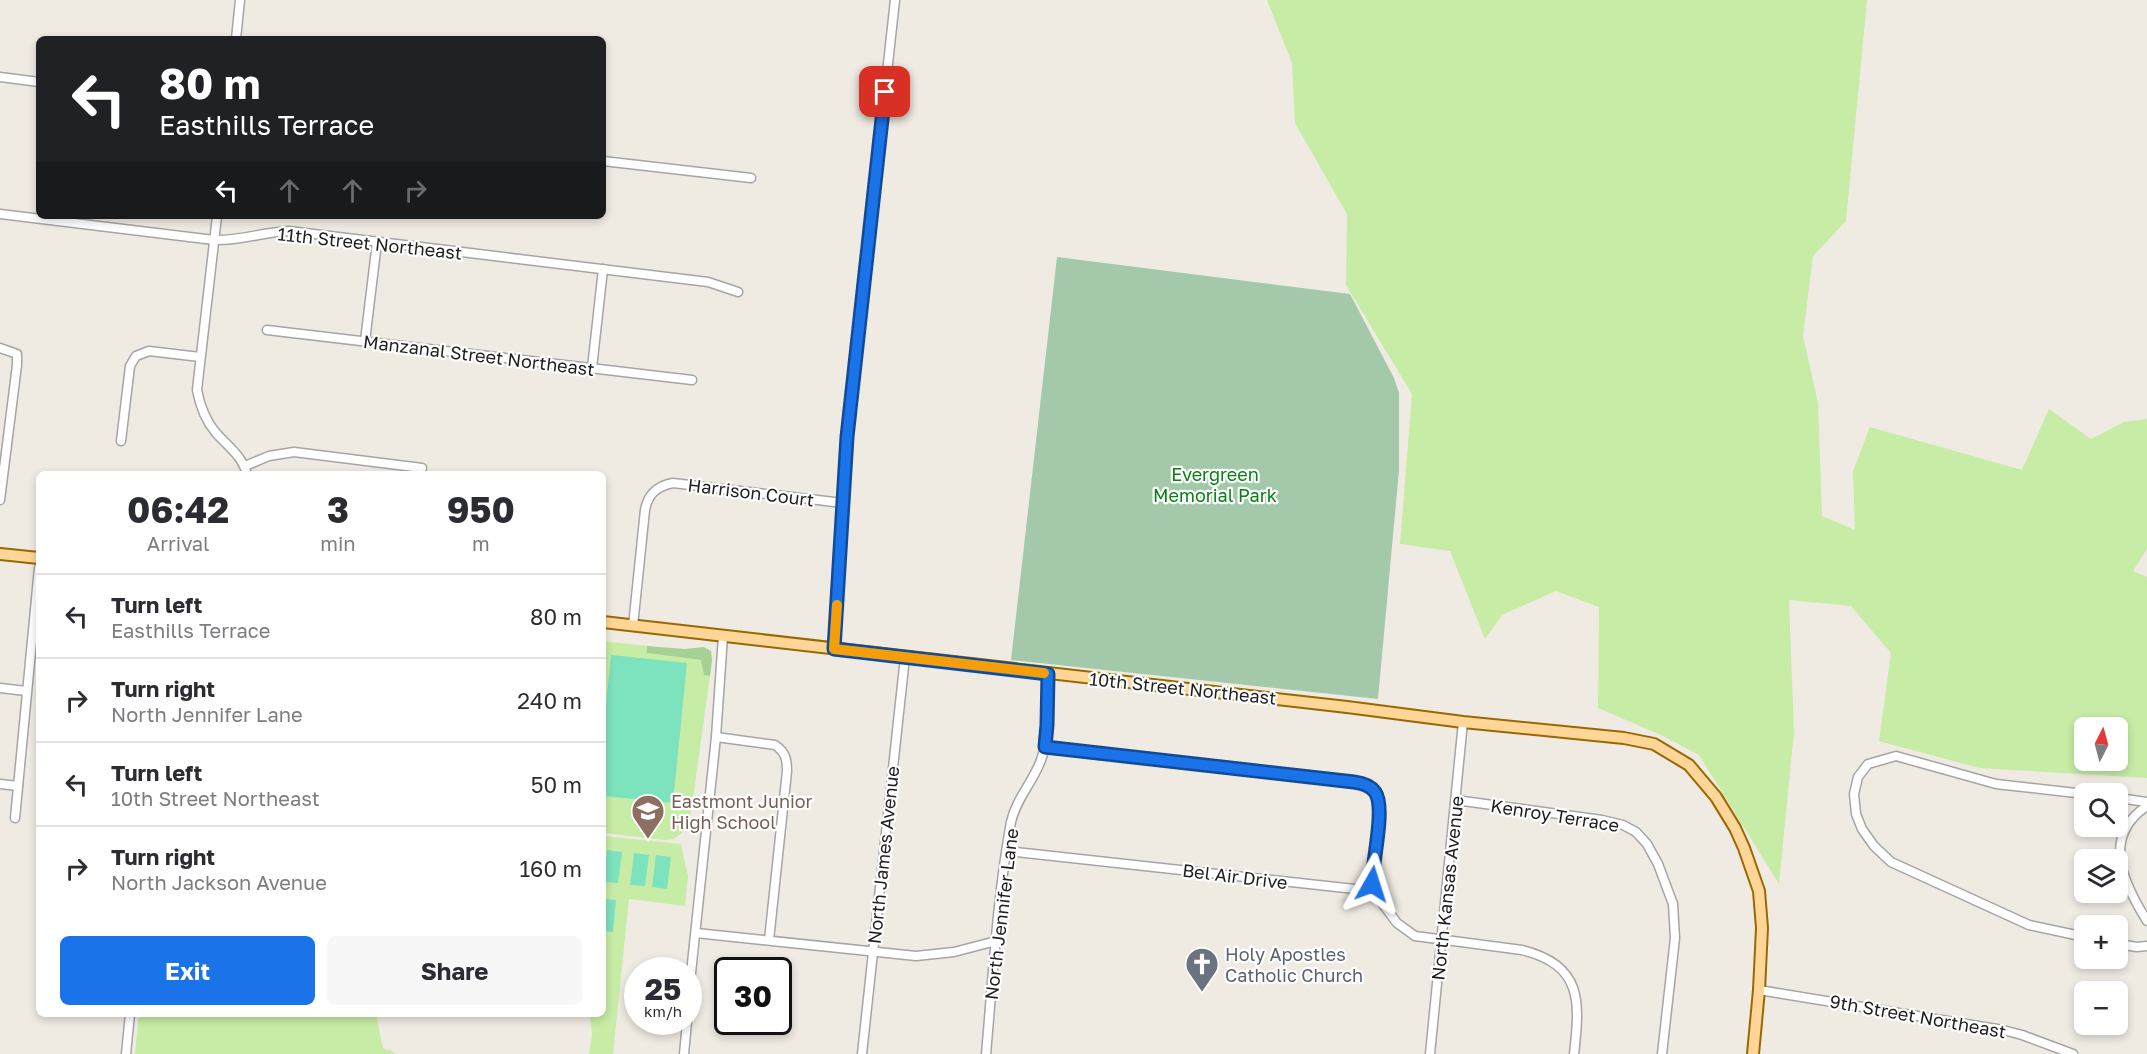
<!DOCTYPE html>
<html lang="en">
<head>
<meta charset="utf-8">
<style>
  :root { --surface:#fff; --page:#f7f7f7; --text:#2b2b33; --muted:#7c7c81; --line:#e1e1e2; --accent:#1a73e8 }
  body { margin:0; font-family:"Golos Text",sans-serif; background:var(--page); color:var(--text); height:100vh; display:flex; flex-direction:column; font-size:22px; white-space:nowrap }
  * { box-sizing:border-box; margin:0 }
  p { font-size:20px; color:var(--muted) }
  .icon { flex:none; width:33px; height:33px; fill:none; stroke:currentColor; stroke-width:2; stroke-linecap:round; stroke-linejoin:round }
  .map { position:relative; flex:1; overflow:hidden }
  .drawer { position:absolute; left:36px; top:471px; width:570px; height:546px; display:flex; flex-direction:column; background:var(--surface); border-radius:9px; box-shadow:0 3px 9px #0003 }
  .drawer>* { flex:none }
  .banner { position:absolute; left:36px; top:36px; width:570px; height:183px; border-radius:9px; box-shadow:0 3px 9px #0003; background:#202124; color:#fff; overflow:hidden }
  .needle { width:39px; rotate:6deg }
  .fabs { position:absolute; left:2074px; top:717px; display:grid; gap:12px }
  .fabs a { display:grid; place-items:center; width:54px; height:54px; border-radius:9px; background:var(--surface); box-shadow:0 3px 9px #0003; font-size:30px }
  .speed { position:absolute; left:624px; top:957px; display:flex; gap:12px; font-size:30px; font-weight:700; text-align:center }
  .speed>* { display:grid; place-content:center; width:78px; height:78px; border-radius:50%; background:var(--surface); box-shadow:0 3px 9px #0003; line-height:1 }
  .speed small { font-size:15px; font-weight:400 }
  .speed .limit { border:3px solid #111; border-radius:9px; background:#fff; color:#111 }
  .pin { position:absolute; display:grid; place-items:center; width:51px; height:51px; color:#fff; margin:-26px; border-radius:12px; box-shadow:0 3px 9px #0006 }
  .me { position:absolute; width:66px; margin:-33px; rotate:6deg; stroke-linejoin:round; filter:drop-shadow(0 0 4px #0008) }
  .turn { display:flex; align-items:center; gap:21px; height:126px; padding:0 24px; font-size:27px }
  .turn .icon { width:78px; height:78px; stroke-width:2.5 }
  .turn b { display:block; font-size:42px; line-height:51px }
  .lanes { display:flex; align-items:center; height:57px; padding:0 24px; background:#0003; justify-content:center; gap:30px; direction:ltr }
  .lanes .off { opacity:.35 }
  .eta { display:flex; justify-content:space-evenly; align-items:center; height:102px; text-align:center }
  .eta b { font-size:36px; font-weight:700; line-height:42px }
  .action { display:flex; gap:12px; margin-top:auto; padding:12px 24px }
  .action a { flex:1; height:69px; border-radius:9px; background:var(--accent); color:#fff; font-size:24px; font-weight:700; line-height:69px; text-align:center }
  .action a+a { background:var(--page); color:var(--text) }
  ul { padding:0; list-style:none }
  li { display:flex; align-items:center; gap:18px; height:84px; padding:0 24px; border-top:2px solid var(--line) }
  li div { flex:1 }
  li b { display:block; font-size:22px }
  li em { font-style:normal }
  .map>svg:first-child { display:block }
  .grass { fill:#c7eca6; fill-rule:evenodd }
  .forest { fill:#a5d195 }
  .cemetery { fill:#a3c9aa }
  .pitch { fill:#7de2be }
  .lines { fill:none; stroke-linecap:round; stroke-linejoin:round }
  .minor-casing { stroke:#a5a5a5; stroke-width:11 }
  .major-casing { stroke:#976900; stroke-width:14 }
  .minor { stroke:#fff; stroke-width:8 }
  .major { stroke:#ffd598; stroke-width:10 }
  .route-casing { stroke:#114b97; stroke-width:15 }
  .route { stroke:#1a73e8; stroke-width:10 }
  .slow { stroke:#f59e0b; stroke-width:10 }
  .labels { text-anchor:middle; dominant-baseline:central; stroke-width:4.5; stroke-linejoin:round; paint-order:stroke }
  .street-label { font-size:18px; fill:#1e1e1e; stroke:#fff }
  .park-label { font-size:18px; fill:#068114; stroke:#fff }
  .education-label { font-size:18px; fill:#785e54; stroke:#fff; text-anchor:start }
  .worship-label { font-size:18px; fill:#5b616d; stroke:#fff; text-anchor:start }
</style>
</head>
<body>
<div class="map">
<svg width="2147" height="1054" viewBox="0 0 2147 1054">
  <rect width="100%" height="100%" fill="#efebe3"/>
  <g class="grass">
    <path d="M1267,0H1867L1846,221L1813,256L1803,336L1818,403L1822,516L1855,530L1853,471L1870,427L2022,470L2049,409L2091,439L2124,422L2147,419V549L2133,571L2147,577V778L1979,768L1879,741L1891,653L1851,606L1789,600L1794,732L1779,884L1699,755L1661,735L1598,708L1599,607L1556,591L1502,615L1485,639L1450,551L1400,544L1412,394L1346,285L1347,214L1295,123L1292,63ZM2085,728H2118V760H2085Z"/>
    <path d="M603,641L647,646V653L702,660L704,675L710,676L690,820L682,833L674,839L666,840L603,833Z"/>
    <path d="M603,836L681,844L688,876L685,906L629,899L613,1054H589L592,1035L590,1014H603Z"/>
    <path d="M139,1014H376L383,1048L387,1050H391L394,1054H135Z"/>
  </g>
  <path class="forest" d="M647,646L685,649L704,647L711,651L712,660L710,676L704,675L701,660L647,653Z"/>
  <path class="cemetery" d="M1057,257L1350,294L1394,378L1399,393V470L1378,699L1011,660Z"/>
  <g class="pitch">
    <path d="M611,655L687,663L673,803L603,796V735Z"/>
    <path d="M607,850L622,852L618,883L604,882Z"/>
    <path d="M634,853L649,855L645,886L630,885Z"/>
    <path d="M656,855L671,857L667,889L652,887Z"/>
    <path d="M603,899L616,900L613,932L603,931Z"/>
  </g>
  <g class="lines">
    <g class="minor-casing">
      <g id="minor">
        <path d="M236,39L240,0"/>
        <path d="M0,77L39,82"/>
        <path d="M603,161L751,178"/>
        <path d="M0,214L214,240C240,241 263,232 289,231L708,282L738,292"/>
        <path d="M217,216L197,390C200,406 205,420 216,433C228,446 242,456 247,474"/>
        <path d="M267,330L692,380"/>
        <path d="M365,341L377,242"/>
        <path d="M0,348L17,354V365L0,500"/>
        <path d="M592,368L603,269"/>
        <path d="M121,441L130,366L136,356L149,351L200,357"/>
        <path d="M245,466L269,456L294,452L422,468"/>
        <path d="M633,626L645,510C648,494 657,486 673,483L843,503"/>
        <path d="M834,649L847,437L895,0"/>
        <path d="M0,688L26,691"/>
        <path d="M716,737L775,745C785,752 787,758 787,771L769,940"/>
        <path d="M1045,747L1354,782C1362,783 1370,785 1375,792C1388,810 1369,866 1373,891"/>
        <path d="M0,784L18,786"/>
        <path d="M2085,794L1996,784L1896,756L1868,764L1858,777L1854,794L1856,814L1862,829L1874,846L1891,862L2029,925L2085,937"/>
        <path d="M2118,798L2147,802"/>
        <path d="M1456,800L1602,820L1623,825L1636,832L1647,844L1658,864L1673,904L1675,938L1662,1054"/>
        <path d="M2147,806C2100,837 2124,884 2147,921"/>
        <path d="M15,818L39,568"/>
        <path d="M1007,851L1373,891L1397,923L1415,936L1522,950C1583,965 1580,1002 1574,1054"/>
        <path d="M696,933L916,956L954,952L996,941"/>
        <path d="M2118,944L2137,947L2147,946"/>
        <path d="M1759,990L2003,1030L2022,1035L2073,1054"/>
        <path d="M688,1001L716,737L723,636"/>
        <path d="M126,1054L130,1014"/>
        <path d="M684,1054L687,1022"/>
        <path d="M862,1054L905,657"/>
        <path d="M986,1054C993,977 997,898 1011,822C1016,799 1033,782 1041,760C1051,734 1047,701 1048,674"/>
        <path d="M1430,1054L1463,722"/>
      </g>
    </g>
    <g class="major-casing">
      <g id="major">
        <path d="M0,554L39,558"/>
        <path d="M603,622L1347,707L1463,722L1624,738L1654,744L1689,765L1716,797L1735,828L1744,848L1759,891L1762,928L1759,990L1753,1054"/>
      </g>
    </g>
    <use href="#minor" class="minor"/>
    <use href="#major" class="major"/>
  </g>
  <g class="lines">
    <g class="route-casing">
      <path id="route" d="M885,92L847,437L834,649L1048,674L1047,725L1045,747L1354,782C1362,783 1370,785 1375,792C1386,807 1372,863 1372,884"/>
    </g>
    <use href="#route" class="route"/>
    <path class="slow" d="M837,605L834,649L1044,673"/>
  </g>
  <defs>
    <g id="school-pin" transform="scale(1.725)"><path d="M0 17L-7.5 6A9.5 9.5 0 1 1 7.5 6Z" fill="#8d6e63" stroke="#fff"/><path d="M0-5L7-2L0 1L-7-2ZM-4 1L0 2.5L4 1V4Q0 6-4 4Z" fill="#fff"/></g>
    <g id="church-pin" transform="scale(1.725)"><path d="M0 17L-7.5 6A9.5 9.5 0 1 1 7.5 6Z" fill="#6b7280" stroke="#fff"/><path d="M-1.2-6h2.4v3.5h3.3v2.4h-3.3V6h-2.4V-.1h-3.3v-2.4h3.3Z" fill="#fff"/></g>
  </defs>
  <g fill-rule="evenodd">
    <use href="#school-pin" x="648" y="811"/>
    <use href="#church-pin" x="1202" y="964"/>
  </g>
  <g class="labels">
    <g class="street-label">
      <text transform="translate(370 243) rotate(6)">11th Street Northeast</text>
      <text transform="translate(479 355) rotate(7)">Manzanal Street Northeast</text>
      <text transform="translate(751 492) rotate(7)">Harrison Court</text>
      <text transform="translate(1183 688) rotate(6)">10th Street Northeast</text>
      <text transform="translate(1555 815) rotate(9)">Kenroy Terrace</text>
      <text transform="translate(883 855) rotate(-84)">North James Avenue</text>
      <text transform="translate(1235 876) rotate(7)">Bel Air Drive</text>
      <text transform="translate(1447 888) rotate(-84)">North Kansas Avenue</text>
      <text transform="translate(1001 914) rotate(-83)">North Jennifer Lane</text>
      <text transform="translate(1918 1016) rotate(10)">9th Street Northeast</text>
    </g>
    <g class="park-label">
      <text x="1215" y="474">Evergreen<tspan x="1215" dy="21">Memorial Park</tspan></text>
    </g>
    <g class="education-label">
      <text x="671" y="801">Eastmont Junior<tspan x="671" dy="21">High School</tspan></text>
    </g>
    <g class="worship-label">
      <text x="1225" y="954">Holy Apostles<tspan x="1225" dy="21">Catholic Church</tspan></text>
    </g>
  </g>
</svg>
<div class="fabs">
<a><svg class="needle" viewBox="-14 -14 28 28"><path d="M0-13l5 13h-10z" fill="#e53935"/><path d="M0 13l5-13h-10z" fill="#7c7c81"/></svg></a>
<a><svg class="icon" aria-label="search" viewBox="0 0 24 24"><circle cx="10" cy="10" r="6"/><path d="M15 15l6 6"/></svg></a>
<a><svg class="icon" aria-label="layers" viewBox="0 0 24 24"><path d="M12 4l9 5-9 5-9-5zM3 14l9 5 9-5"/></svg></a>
<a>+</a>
<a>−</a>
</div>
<div class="speed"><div>25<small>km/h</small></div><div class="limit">30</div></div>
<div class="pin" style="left:885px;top:92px;background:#d93025"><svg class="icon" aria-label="arrive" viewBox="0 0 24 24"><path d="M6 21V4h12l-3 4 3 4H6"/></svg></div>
<svg class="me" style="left:1372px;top:884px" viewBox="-20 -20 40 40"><path d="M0-17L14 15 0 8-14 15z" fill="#1a73e8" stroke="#fff" stroke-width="4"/></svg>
<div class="banner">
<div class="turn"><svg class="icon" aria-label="left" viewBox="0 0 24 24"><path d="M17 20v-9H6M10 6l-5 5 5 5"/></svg><div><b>80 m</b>Easthills Terrace</div></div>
<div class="lanes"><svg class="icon" aria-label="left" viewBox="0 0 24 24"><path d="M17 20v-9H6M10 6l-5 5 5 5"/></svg><svg class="icon off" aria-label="ahead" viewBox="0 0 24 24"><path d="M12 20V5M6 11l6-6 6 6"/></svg><svg class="icon off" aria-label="ahead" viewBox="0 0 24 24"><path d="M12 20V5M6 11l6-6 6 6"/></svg><svg class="icon off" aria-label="right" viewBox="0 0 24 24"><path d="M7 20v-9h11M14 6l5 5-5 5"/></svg></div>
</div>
<section class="drawer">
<div class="eta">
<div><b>06:42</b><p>Arrival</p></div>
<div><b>3</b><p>min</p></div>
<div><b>950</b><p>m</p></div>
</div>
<ul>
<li><svg class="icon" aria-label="left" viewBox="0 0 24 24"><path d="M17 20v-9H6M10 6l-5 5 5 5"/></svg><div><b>Turn left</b><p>Easthills Terrace</p></div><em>80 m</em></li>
<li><svg class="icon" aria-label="right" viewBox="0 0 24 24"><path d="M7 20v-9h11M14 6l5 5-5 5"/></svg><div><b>Turn right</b><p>North Jennifer Lane</p></div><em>240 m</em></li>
<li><svg class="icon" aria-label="left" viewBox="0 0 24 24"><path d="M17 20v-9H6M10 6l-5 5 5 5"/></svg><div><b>Turn left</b><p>10th Street Northeast</p></div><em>50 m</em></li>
<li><svg class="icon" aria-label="right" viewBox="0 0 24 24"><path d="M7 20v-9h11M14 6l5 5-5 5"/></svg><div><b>Turn right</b><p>North Jackson Avenue</p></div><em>160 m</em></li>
</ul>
<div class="action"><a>Exit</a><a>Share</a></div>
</section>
</div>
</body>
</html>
